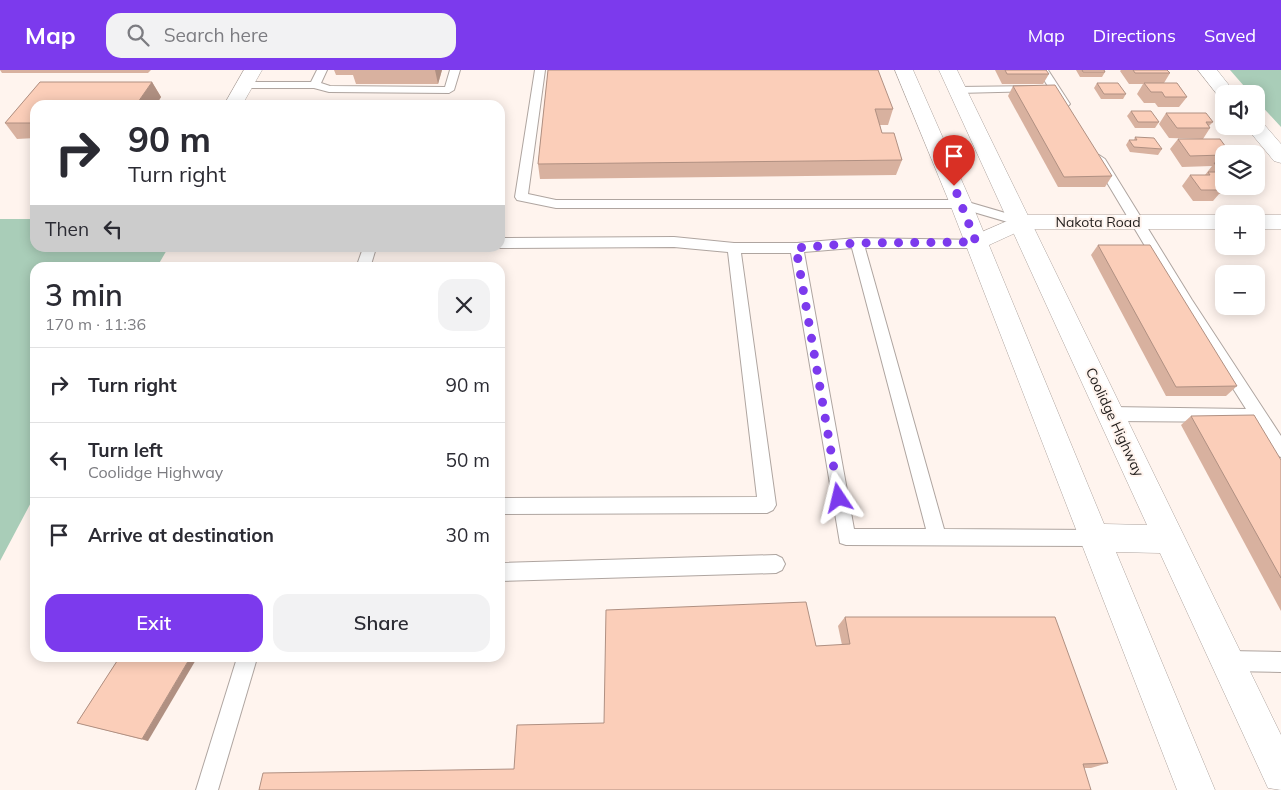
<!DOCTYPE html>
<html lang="en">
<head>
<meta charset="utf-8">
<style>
  :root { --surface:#fff; --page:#f2f2f3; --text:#2b2b33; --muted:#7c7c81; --line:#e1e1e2; --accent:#7c3aed }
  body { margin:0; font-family:Mulish,sans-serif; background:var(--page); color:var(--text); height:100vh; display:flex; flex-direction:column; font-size:19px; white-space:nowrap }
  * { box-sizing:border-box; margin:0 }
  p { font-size:16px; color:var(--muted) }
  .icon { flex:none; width:28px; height:28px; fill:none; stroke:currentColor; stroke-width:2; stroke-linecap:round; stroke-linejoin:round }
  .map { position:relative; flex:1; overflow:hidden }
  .panel { position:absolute; left:30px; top:192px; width:475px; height:400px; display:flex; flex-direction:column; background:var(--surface); border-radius:15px; box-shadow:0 2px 12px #0003 }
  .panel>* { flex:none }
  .top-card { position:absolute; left:30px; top:30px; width:475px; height:152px; border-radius:15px; box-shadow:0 2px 12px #0003; background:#fff; color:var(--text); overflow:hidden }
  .fabs { position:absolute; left:1215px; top:15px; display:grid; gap:10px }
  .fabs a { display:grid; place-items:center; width:50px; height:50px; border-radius:10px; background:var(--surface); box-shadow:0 2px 12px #0003; font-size:25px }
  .pin { position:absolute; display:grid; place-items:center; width:42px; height:42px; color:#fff; margin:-51px -21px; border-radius:50% 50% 50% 0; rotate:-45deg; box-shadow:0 0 5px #0007 }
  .pin .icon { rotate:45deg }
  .me { position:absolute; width:55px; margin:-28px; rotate:350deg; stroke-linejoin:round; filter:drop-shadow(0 0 4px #0008) }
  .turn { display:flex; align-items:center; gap:18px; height:105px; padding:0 15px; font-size:22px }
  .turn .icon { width:65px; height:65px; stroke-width:2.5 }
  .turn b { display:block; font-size:35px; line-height:42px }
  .then { display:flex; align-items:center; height:48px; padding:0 15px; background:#0003; gap:10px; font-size:19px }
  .round { display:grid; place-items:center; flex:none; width:52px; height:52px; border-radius:15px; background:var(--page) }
  .headline { display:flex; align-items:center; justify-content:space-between; height:85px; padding:0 15px }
  h1 { font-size:30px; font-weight:600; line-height:38px }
  .primary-button { display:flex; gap:10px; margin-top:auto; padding:10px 15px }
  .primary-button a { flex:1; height:58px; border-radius:15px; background:var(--accent); color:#fff; font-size:20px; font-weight:600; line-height:58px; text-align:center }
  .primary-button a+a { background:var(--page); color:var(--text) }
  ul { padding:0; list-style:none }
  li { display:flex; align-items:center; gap:15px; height:75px; padding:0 15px; border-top:1px solid var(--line) }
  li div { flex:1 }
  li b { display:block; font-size:19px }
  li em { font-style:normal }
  header { display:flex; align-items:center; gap:30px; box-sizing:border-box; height:70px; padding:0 25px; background:var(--accent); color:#fff }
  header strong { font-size:24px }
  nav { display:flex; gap:28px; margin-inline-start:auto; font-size:18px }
  .search { width:350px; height:45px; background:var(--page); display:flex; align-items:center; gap:12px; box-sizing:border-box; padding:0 18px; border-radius:15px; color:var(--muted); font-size:19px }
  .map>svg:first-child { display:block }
  .green { fill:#a9cdb8 }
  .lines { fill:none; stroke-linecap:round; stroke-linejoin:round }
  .service-casing { stroke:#afa5a0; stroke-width:2 }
  .minor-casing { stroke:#afa5a0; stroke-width:1 }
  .secondary-casing { stroke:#afa5a0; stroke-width:1 }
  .service { fill:#fff; fill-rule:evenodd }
  .minor { fill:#fff; fill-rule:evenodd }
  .secondary { fill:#fff; fill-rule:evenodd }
  .wall { fill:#d8b19f }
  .shaded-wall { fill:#b09082 }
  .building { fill:#fbceb9; stroke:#b09082 }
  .route { stroke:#7c3aed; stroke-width:9; stroke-dasharray:0 16.2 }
  .labels { text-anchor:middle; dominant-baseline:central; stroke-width:4; stroke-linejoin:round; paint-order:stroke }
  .street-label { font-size:14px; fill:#231f1d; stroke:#fff4ee }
</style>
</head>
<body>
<header>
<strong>Map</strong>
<div class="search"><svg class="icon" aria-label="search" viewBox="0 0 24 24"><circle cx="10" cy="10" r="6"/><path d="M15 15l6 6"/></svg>Search here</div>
<nav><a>Map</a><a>Directions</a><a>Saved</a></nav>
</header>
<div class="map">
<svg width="1281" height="720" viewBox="0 0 1281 720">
  <rect width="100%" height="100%" fill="#fff4ee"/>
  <g class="green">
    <path d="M1230,0H1281V57L1256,30V24H1251Z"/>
    <path d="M0,149H35V178H168L157,197L35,198V425L0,491Z"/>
  </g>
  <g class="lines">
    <g class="service-casing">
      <g id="service">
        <path d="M317,0H327L321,13L330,16L445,17L450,0H460L454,20L449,23L329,22L314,18H245L240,15L245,12H311Z"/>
        <path d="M535,0H545L528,124L556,130H961L1026,149L1027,152L1021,156L960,138H556L517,130L515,127Z"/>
        <path d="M1038,0H1048L1070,34L1068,36H1060Z"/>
        <path d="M1032,16L1036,17V21L958,23L953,20L958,17Z"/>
        <path d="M1099,85L1105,89L1192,230L1281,366V387L1275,385L1255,352L1111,351L1105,349L1103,344L1105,339L1111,337L1246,339L1182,238L1093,89Z"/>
        <path d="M674,167L734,173H797L857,168L981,170L983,173L981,176L976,178H865L944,459L1096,460L1102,462L1105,468L1102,474L1096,476L846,475L840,473L791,183H741L776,435L773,440L767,443L500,444V428L757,427L728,182L674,177L500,178V168ZM852,178L926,459H854L804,182Z"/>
        <path d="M363,178H376L370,198H356Z"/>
        <path d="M776,485L782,488L785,494L782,500L776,503L500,511V493Z"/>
        <path d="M1228,581L1281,582V602L1228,601L1221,598L1218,591L1221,584Z"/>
        <path d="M237,588H257L218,720H196Z"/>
      </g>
    </g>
    <g class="minor-casing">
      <g id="minor">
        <path d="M244,0H262L242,35H224Z"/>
        <path d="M1198,0H1217L1236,24H1224V29L1220,28Z"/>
        <path d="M1256,50L1262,52L1281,74V93L1274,91L1245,56H1256Z"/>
        <path d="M1021,145H1224V159H1024L976,181L968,178L965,173L968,168Z"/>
        <rect x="1256" y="145" width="25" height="14"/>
      </g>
    </g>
    <g class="secondary-casing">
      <path id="secondary" d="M895,0H913L972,134L1104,454L1147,455L939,0H957L1281,665V720L1268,718L1160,483L1116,482L1215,720H1177L950,134Z"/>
    </g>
    <use href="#service" class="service"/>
    <use href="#minor" class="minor"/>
    <use href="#secondary" class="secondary"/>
  </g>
  <g class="wall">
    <path d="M0,0H151L148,3H2Z"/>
    <path d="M334,0H442L438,14H356L353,5H336Z"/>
    <path d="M548,0L893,39L888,55H880L882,63L902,90L896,105L540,109L538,94Z"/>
    <path d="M995,0H1046L1049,4L1043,14H1002Z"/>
    <path d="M1076,0H1104L1105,2L1102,7H1080Z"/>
    <path d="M1121,0H1167L1170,3L1164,13L1187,27L1179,37H1158L1155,33H1144L1137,24L1143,14H1129L1120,1Z"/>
    <path d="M40,12H152L161,27L156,35H35V68L17,69L5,53Z"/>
    <path d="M1097,13L1126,24L1123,29H1101L1094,18Z"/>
    <path d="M1013,16L1112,106L1105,117H1058L1008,26Z"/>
    <path d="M1131,41L1159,52L1155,58H1135L1127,46Z"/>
    <path d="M1166,43L1213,52L1209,56L1210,58L1203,69L1169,68L1159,54Z"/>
    <path d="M1135,67L1162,79L1158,85L1130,82L1126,75L1129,70H1134Z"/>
    <path d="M1178,69L1224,85V116H1248L1241,124H1219L1213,131H1193L1182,116L1190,105H1205L1212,96L1182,97L1170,79Z"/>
    <path d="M1098,175L1237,316L1226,326H1166L1091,185Z"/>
    <path d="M1191,346L1281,390V541L1181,355Z"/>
    <path d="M845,547L1108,693L1091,698H1084L514,699L604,653L816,576L842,575L838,556Z"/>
    <path d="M119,588L148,671L77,653Z"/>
  </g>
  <g class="shaded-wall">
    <path d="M435,0H442L438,14Z"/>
    <path d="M152,12L161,27L156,35H136Z"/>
    <path d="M190,588H197L148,671L142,669Z"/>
  </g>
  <g class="building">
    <path d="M548,0H878L893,39H875L882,63H894L902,90L538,94Z"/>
    <path d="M1005,0H1046L1049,4H1007Z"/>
    <path d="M1082,0H1104L1105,2H1083Z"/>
    <path d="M1133,0H1167L1170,3H1135Z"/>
    <path d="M40,12H152L136,35H35V53H5Z"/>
    <path d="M1097,13H1118L1126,24H1104Z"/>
    <path d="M1144,13H1177L1187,27H1165L1162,22H1151Z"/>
    <path d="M1055,15L1112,106L1064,107L1013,16Z"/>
    <path d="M1131,41H1151L1159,52H1138Z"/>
    <path d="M1166,43H1206L1213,52H1206L1210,58H1177Z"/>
    <path d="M1135,67L1154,68L1162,79L1134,77L1129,70H1137Z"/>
    <path d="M1178,69H1220L1231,84H1224V85L1190,86Z"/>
    <path d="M1214,93H1224V113H1216L1222,120H1201L1190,105H1210L1208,102H1221Z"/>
    <path d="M1098,175H1150L1237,316L1176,317Z"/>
    <path d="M1254,345L1281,390V508L1191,346Z"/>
    <path d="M806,532L816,576L850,574L845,547H1055L1108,693L1083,694L1091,720H259L263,703L514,699L517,655L604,653L606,540Z"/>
    <path d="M119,588H190L142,669L77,653Z"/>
  </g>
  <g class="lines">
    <path class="route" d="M839,428L796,178L857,173L976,172L954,116"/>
  </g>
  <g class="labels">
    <g class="street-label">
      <text x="1098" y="152">Nakota Road</text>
      <text transform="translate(1115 352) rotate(65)">Coolidge Highway</text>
    </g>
  </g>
</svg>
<div class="fabs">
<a><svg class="icon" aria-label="sound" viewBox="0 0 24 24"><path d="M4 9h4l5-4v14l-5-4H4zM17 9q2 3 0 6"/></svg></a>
<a><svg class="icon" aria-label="layers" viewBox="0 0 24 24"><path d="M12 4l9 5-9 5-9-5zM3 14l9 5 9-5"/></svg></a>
<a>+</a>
<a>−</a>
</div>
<div class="pin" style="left:954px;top:116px;background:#d93025"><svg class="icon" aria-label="arrive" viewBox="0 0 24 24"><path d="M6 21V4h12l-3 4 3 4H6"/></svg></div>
<svg class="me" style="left:839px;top:428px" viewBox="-20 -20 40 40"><path d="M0-17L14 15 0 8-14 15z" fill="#7c3aed" stroke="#fff" stroke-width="4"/></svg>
<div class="top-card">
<div class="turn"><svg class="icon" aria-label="right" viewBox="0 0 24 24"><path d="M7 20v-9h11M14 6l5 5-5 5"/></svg><div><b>90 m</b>Turn right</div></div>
<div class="then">Then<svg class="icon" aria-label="left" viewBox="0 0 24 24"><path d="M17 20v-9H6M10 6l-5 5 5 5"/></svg></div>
</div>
<section class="panel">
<div class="headline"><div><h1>3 min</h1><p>170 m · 11:36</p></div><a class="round"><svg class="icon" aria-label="close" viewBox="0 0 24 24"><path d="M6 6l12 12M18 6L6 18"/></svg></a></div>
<ul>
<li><svg class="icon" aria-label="right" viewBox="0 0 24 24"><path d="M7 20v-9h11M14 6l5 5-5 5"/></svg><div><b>Turn right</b></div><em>90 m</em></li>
<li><svg class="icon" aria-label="left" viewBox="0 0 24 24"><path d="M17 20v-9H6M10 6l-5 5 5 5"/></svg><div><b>Turn left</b><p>Coolidge Highway</p></div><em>50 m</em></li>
<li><svg class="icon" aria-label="arrive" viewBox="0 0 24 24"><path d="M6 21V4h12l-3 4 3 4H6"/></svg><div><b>Arrive at destination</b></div><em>30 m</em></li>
</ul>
<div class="primary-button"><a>Exit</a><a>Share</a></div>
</section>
</div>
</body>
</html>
